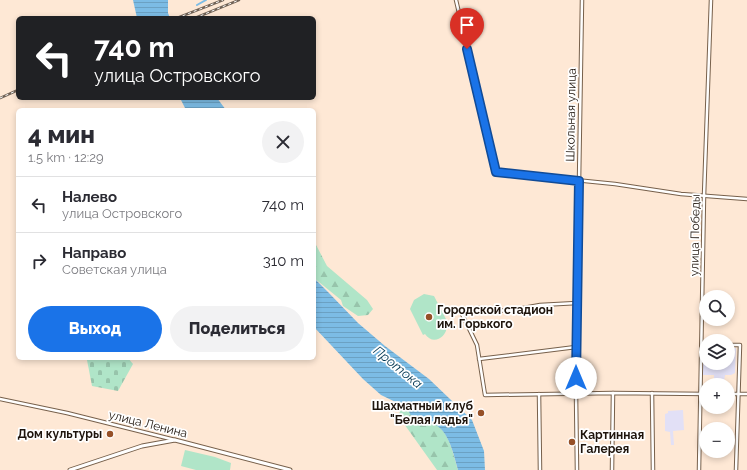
<!DOCTYPE html>
<html lang="ru">
<head>
<meta charset="utf-8">
<style>
  :root { --surface:#fff; --page:#f2f2f3; --text:#2b2b33; --muted:#7c7c81; --line:#e1e1e2; --accent:#1a73e8 }
  body { margin:0; font-family:Raleway,sans-serif; background:var(--page); color:var(--text); height:100vh; display:flex; flex-direction:column; font-size:15px; white-space:nowrap }
  * { box-sizing:border-box; margin:0 }
  p { font-size:13px; color:var(--muted) }
  .icon { flex:none; width:22px; height:22px; fill:none; stroke:currentColor; stroke-width:2; stroke-linecap:round; stroke-linejoin:round }
  .map { position:relative; flex:1; overflow:hidden }
  .panel { position:absolute; left:16px; top:108px; width:300px; height:252px; display:flex; flex-direction:column; background:var(--surface); border-radius:6px; box-shadow:0 2px 6px #0003 }
  .panel>* { flex:none }
  .top-card { position:absolute; left:16px; top:16px; width:300px; height:84px; border-radius:6px; box-shadow:0 2px 6px #0003; background:#202124; color:#fff; overflow:hidden }
  .buttons { position:absolute; left:699px; top:290px; display:grid; gap:8px }
  .buttons a { display:grid; place-items:center; width:36px; height:36px; border-radius:50%; background:var(--surface); box-shadow:0 2px 6px #0003; font-size:20px }
  .pin { position:absolute; display:grid; place-items:center; width:34px; height:34px; color:#fff; margin:-41px -17px; border-radius:50% 50% 50% 0; rotate:-45deg; box-shadow:0 0 4px #0007 }
  .pin .icon { rotate:45deg }
  .me { position:absolute; width:44px; margin:-22px; rotate:0deg; stroke-linejoin:round; filter:drop-shadow(0 0 3px #0008) }
  .turn { display:flex; align-items:center; gap:14px; height:84px; padding:0 12px; font-size:18px }
  .turn .icon { width:52px; height:52px; stroke-width:2.5 }
  .turn b { display:block; font-size:28px; line-height:34px }
  .round { display:grid; place-items:center; flex:none; width:42px; height:42px; border-radius:21px; background:var(--page) }
  .overview { display:flex; align-items:center; justify-content:space-between; height:68px; padding:0 12px }
  h1 { font-size:24px; font-weight:800; line-height:30px }
  .button { display:flex; gap:8px; margin-top:auto; padding:8px 12px }
  .button a { flex:1; height:46px; border-radius:24px; background:var(--accent); color:#fff; font-size:16px; font-weight:800; line-height:46px; text-align:center }
  .button a+a { background:var(--page); color:var(--text) }
  ul { padding:0; list-style:none }
  li { display:flex; align-items:center; gap:12px; height:56px; padding:0 12px; border-top:1px solid var(--line) }
  li div { flex:1 }
  li b { display:block; font-size:15px }
  li em { font-style:normal }
  .map>svg:first-child { display:block }
  .education { fill:#e2e0f6 }
  .forest { fill:url(#forest-firs) }
  .cemetery { fill:url(#cemetery-stones) }
  .park { fill:#b0e5c8 }
  .water { fill:url(#water-rules) }
  .lines { fill:none; stroke-linecap:round; stroke-linejoin:round }
  .canal { stroke:#7cbce5; stroke-width:2 }
  .tertiary-casing { stroke:#77604b; stroke-width:4.5 }
  .secondary-casing { stroke:#77604b; stroke-width:5 }
  .tertiary { stroke:#fff; stroke-width:2.5 }
  .secondary { stroke:#fff; stroke-width:3 }
  .rail-casing { stroke:#706256; stroke-width:2.5 }
  .rail { stroke:#fff; stroke-width:1; stroke-dasharray:3; stroke-linecap:butt }
  .route-casing { stroke:#114b97; stroke-width:10 }
  .route { stroke:#1a73e8; stroke-width:7 }
  .poi-dot { fill:#965027; stroke:#fff; stroke-width:1.5 }
  .labels { text-anchor:middle; dominant-baseline:central; stroke-width:3.5; stroke-linejoin:round; paint-order:stroke }
  .street-label { font-size:12px; fill:#1e140c; stroke:#fff }
  .poi-label { font-size:12px; font-weight:bold; fill:#1e140c; stroke:#fff; text-anchor:start }
  .water-label { font-size:13px; font-style:italic; fill:#003550; stroke:#fff }
</style>
</head>
<body>
<div class="map">
<svg width="747" height="470" viewBox="0 0 747 470">
  <defs>
    <pattern id="forest-firs" width="22" height="20" patternUnits="userSpaceOnUse"><rect width="22" height="20" fill="#b0e5c8"/><path d="M5 1l3.5 6h-7zM16 11l3.5 6h-7z" fill="#97c4ab"/></pattern>
    <pattern id="cemetery-stones" width="16" height="16" patternUnits="userSpaceOnUse"><rect width="16" height="16" fill="#b0e5c8"/><path d="M2 7V4a2 2 0 0 1 4 0v3zM10 15v-3a2 2 0 0 1 4 0v3z" fill="#97c4ab"/></pattern>
    <pattern id="water-rules" width="6" height="5" patternUnits="userSpaceOnUse"><rect width="6" height="5" fill="#7cbce5"/><path d="M0 2.5h6" fill="none" stroke="#6ba1c3"/></pattern>
  </defs>
  <rect width="100%" height="100%" fill="#fee8d5"/>
  <g class="education">
    <path d="M703,347H706V363H728V348H736L735,373L731,375H725L724,381H714V375H703Z"/>
    <path d="M683,410L684,430L673,431L674,445H671L670,432L665,431V414L668,413V411Z"/>
  </g>
  <g class="forest">
    <path d="M314,241L327,266L367,300L373,309L368,315L358,316L343,306L341,300L314,278Z"/>
    <path d="M402,406L408,408L415,419C420,420 426,420 431,421C449,429 453,454 458,470H437L402,421L399,414Z"/>
  </g>
  <path class="cemetery" d="M95,358H128L133,364L118,391L92,386L87,360Z"/>
  <g class="park">
    <path d="M424,294L434,296L449,325L447,326C446,339 432,345 425,334L423,335L410,309L414,300Z"/>
    <path d="M185,450L215,457L231,463L230,470H196L181,466Z"/>
  </g>
  <g class="water">
    <path d="M133,0H168V13L170,18H137Z"/>
    <path d="M180,98H217L226,110H186Z"/>
    <path d="M314,278L328,292L358,323L385,346L429,379L472,420L484,451L485,470H458C454,456 451,441 442,430C430,416 411,426 408,408L381,395L363,379L314,327Z"/>
  </g>
  <g class="lines">
    <path class="canal" d="M197,5L206,0"/>
    <g class="tertiary-casing">
      <g id="tertiary">
        <path d="M456,0L496,172L615,184L681,194L747,199"/>
        <path d="M577,303L540,305L507,311L479,308L461,312L477,345L485,395L613,393L706,394"/>
        <path d="M728,345H740L736,470"/>
        <path d="M479,359L576,347"/>
        <path d="M652,393L653,470"/>
        <path d="M539,394L540,470"/>
        <path d="M728,394H747"/>
        <path d="M0,399L67,413L175,440"/>
        <path d="M577,470L576,394L577,303L582,0"/>
        <path d="M612,470L613,393"/>
        <path d="M699,470L704,196L711,0"/>
      </g>
    </g>
    <g class="secondary-casing">
      <path id="secondary" d="M70,470L142,446L175,440L290,470"/>
    </g>
    <use href="#tertiary" class="tertiary"/>
    <use href="#secondary" class="secondary"/>
    <g class="rail-casing">
      <g id="rail">
        <path d="M177,18L223,0"/>
        <path d="M195,18L239,0"/>
        <path d="M0,98L18,90"/>
      </g>
    </g>
    <use href="#rail" class="rail"/>
  </g>
  <g class="lines">
    <g class="route-casing">
      <path id="route" d="M467,49L496,172L579,181L576,378"/>
    </g>
    <use href="#route" class="route"/>
  </g>
  <g class="poi-dot">
    <circle cx="429" cy="317" r="4"/>
    <circle cx="481" cy="413" r="4"/>
    <circle cx="110" cy="434" r="4"/>
    <circle cx="572" cy="442" r="4"/>
  </g>
  <g class="labels">
    <g class="street-label">
      <text transform="translate(571 115) rotate(-89)">Школьная улица</text>
      <text transform="translate(695 235) rotate(-89)">улица Победы</text>
      <text transform="translate(148 424) rotate(14)">улица Ленина</text>
    </g>
    <g class="poi-label">
      <text x="437" y="310">Городской cтадион<tspan x="437" dy="14">им. Горького</tspan></text>
      <text x="473" y="406" text-anchor="end">Шахматный клуб<tspan x="473" dy="14">"Белая ладья"</tspan></text>
      <text x="102" y="434" text-anchor="end">Дом культуры</text>
      <text x="580" y="435">Картинная<tspan x="580" dy="14">Галерея</tspan></text>
    </g>
    <g class="water-label">
      <text transform="translate(398 367) rotate(39)">Протока</text>
    </g>
  </g>
</svg>
<div class="buttons">
<a><svg class="icon" aria-label="search" viewBox="0 0 24 24"><circle cx="10" cy="10" r="6"/><path d="M15 15l6 6"/></svg></a>
<a><svg class="icon" aria-label="layers" viewBox="0 0 24 24"><path d="M12 4l9 5-9 5-9-5zM3 14l9 5 9-5"/></svg></a>
<a>+</a>
<a>−</a>
</div>
<div class="pin" style="left:467px;top:49px;background:#d93025"><svg class="icon" aria-label="arrive" viewBox="0 0 24 24"><path d="M6 21V4h12l-3 4 3 4H6"/></svg></div>
<svg class="me" style="left:576px;top:378px" viewBox="-20 -20 40 40"><circle r="19" fill="#fff"/><path d="M0-13L10 11 0 6-10 11z" fill="#1a73e8"/></svg>
<div class="top-card">
<div class="turn"><svg class="icon" aria-label="left" viewBox="0 0 24 24"><path d="M17 20v-9H6M10 6l-5 5 5 5"/></svg><div><b>740 m</b>улица Островского</div></div>
</div>
<section class="panel">
<div class="overview"><div><h1>4 мин</h1><p>1.5 km · 12:29</p></div><a class="round"><svg class="icon" aria-label="close" viewBox="0 0 24 24"><path d="M6 6l12 12M18 6L6 18"/></svg></a></div>
<ul>
<li><svg class="icon" aria-label="left" viewBox="0 0 24 24"><path d="M17 20v-9H6M10 6l-5 5 5 5"/></svg><div><b>Налево</b><p>улица Островского</p></div><em>740 m</em></li>
<li><svg class="icon" aria-label="right" viewBox="0 0 24 24"><path d="M7 20v-9h11M14 6l5 5-5 5"/></svg><div><b>Направо</b><p>Советская улица</p></div><em>310 m</em></li>
</ul>
<div class="button"><a>Выход</a><a>Поделиться</a></div>
</section>
</div>
</body>
</html>
